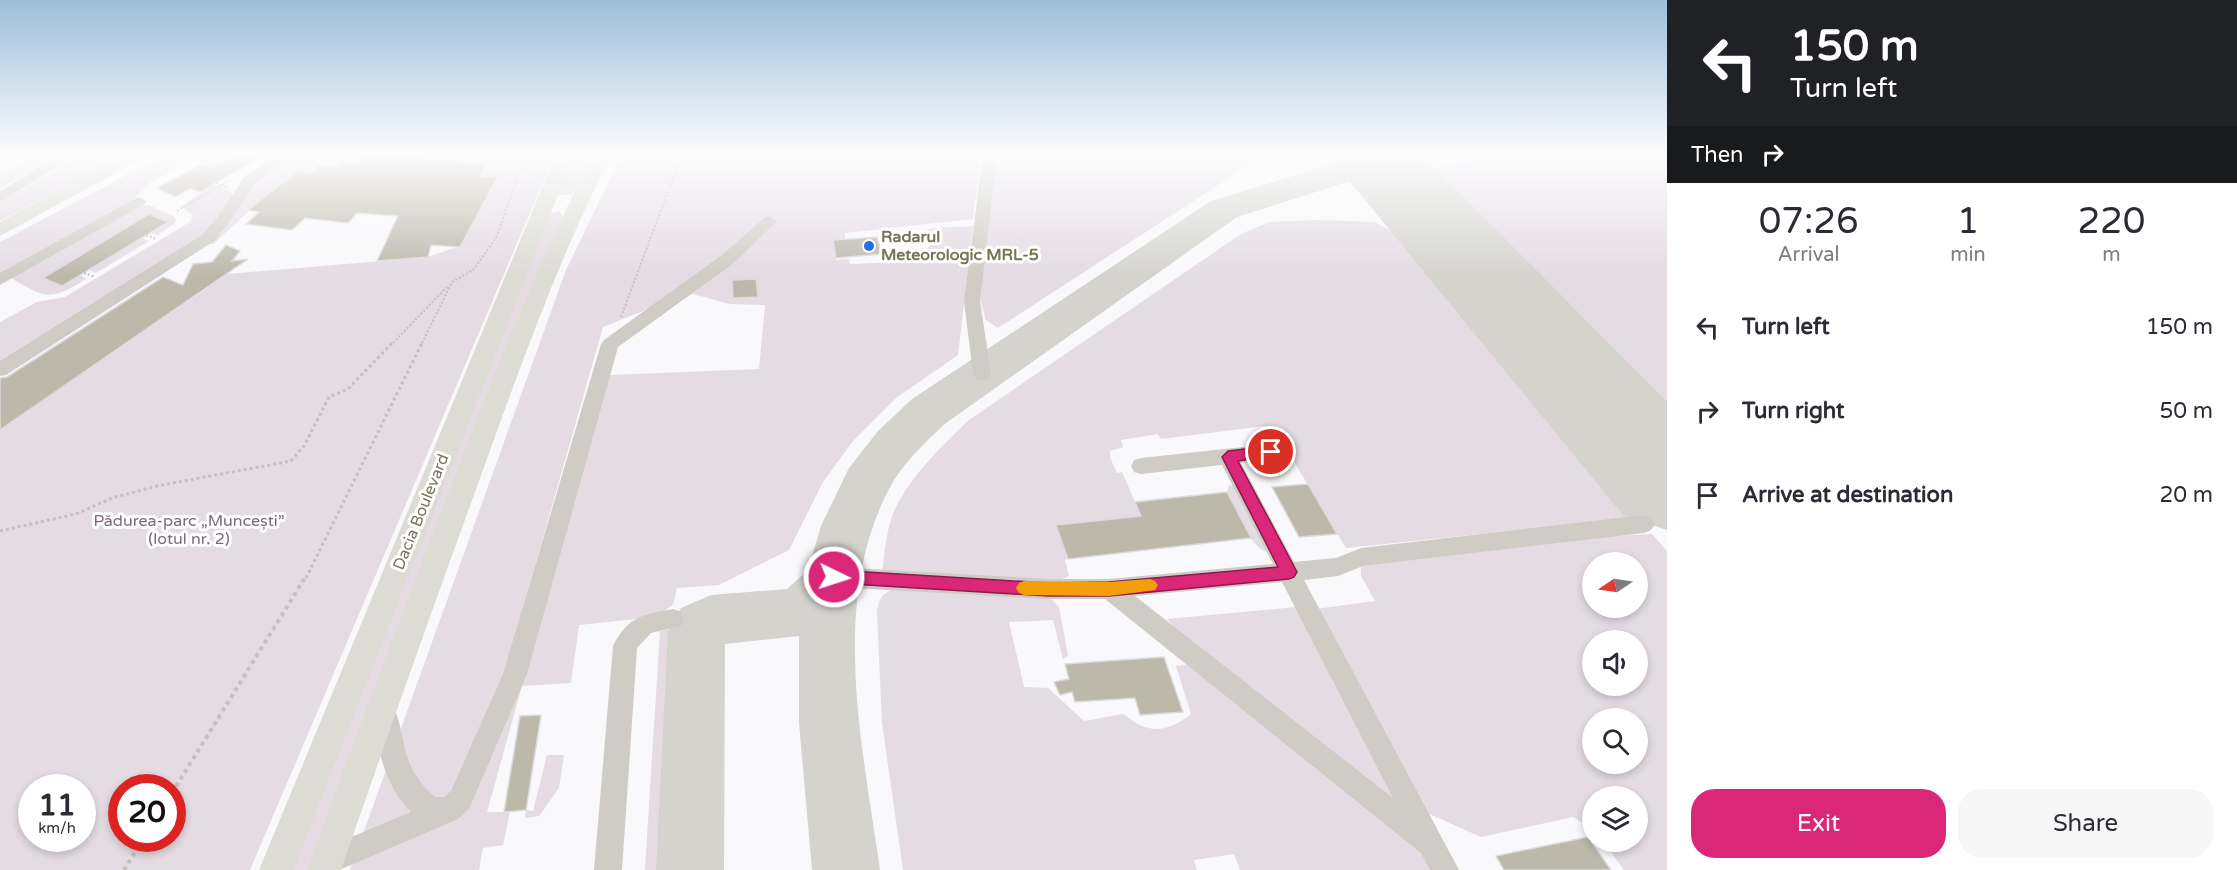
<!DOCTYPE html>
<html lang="en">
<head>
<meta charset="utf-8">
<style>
  :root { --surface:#fff; --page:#f7f7f7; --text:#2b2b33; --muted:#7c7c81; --accent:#db2777 }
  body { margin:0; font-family:"Varela Round",sans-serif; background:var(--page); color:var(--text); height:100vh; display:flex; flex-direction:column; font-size:22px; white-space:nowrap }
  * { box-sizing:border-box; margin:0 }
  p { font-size:20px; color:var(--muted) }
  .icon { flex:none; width:33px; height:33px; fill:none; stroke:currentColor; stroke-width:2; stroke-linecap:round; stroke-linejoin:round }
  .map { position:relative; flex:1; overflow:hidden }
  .details { display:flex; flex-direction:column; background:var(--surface); width:570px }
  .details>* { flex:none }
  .banner { background:#202124; color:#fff; overflow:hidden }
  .needle { width:39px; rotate:257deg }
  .tools { position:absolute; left:1582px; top:552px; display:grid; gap:12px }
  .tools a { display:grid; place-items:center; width:66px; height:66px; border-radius:50%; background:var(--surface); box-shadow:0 3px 9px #0003; font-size:30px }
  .speed { position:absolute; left:18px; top:774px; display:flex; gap:12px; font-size:30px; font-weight:700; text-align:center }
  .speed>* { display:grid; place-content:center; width:78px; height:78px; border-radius:50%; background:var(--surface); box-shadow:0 3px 9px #0003; line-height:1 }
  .speed small { font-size:15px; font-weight:400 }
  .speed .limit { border:9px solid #d22; background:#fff; color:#111 }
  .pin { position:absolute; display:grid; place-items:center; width:51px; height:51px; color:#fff; margin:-26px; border:3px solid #fff; border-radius:50%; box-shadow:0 2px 6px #0007 }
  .me { position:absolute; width:66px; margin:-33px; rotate:94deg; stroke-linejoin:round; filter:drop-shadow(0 0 4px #0008) }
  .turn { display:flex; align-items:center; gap:21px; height:126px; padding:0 24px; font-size:27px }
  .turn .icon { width:78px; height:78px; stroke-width:2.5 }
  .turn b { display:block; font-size:42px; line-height:51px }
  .then { display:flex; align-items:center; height:57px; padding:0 24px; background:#0003; gap:12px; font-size:22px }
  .eta { display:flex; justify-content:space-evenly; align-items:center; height:102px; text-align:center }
  .eta b { font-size:36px; font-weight:600; line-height:42px }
  .button { display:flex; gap:12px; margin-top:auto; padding:12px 24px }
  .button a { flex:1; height:69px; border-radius:24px; background:var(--accent); color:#fff; font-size:24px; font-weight:600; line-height:69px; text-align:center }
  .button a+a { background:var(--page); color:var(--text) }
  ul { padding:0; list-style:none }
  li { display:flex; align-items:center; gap:18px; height:84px; padding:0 24px }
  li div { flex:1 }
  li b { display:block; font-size:22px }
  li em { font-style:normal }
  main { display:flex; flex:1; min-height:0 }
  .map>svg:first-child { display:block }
  .green { fill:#e4dbe3; fill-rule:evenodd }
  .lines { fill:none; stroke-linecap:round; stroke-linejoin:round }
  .taxiway { fill:#d4d3ce; fill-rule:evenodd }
  .runway { fill:#d4d3ce; fill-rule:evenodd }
  .building { fill:#bcb9ab; stroke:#dbdadc; stroke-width:1.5 }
  .path-far2 { stroke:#c3c2bd; stroke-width:2; stroke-dasharray:2 2; stroke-linecap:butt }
  .path-far1 { stroke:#c3c2bd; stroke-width:3; stroke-dasharray:3 3; stroke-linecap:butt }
  .path { stroke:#c3c2bd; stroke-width:4; stroke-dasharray:4 4; stroke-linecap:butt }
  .minor { fill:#ceccc5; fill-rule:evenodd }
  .major { fill:#dcdbd4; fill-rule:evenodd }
  .route { fill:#db2777; stroke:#8e194d; stroke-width:1.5 }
  .slow { fill:#f59e0b }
  .poi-dot { fill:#256eed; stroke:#fff; stroke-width:2 }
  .labels { text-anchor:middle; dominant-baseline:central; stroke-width:6; stroke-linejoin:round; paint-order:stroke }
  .poi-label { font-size:16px; font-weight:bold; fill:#78745a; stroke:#fff; text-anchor:start }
  .street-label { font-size:16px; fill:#78745a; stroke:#fff }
  .park-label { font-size:16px; fill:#81677c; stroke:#fff }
</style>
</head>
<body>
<main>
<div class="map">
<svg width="1667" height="870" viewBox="0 0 1667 870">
  <rect width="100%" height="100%" fill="#f9f8fa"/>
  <g class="green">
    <path d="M37,154H60L0,189V173Z"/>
    <path d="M83,154H125L0,221V202Z"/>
    <path d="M167,154H237L212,168L193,160L151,182L127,205L0,275V242Z"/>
    <path d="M293,154H362L355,163L343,162C333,173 311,174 298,172L260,201L213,244H206L250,184Z"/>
    <path d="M384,154H555L250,870H0V430L209,287L215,275L428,257L460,246L498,177L480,176L488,163L426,162L429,157ZM32,788H82V838H32ZM122,788H172V838H122Z"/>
    <path d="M573,154H594L572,195H557Z"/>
    <path d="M622,154H981L973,219L845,233V239L833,240L836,260L849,259L850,264L900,262L898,253H923L930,245L926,231L934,228L973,226L958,355L896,398L853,441L823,482L789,550L719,585L677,588L673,605L655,617L579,625L571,683L522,686L487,812H510L503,845L483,848L479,870H350L566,270ZM774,220C752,250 719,271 690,293L729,304L765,305L759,369L609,375L522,685L507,664L603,327L653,307Z"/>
    <path d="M994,154H1266L998,328L986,320L979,295Z"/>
    <path d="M1493,154H1667V415L1432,169Z"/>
    <path d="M213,184L233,193L231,201L209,233L0,368V322L37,302L65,297L190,222L193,217L191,213L181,207Z"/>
    <path d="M149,205L175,217L176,222L158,235L150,233L149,215L43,278L62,286L80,275L86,279C49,302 46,298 9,277L138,206Z"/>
    <path d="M559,211L563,216L518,318L307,870H290L550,214Z"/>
    <path d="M1318,220L1375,222L1399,235L1636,515L1626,519L1346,548L1276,432L1264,426L1161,439L1158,434L1121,440L1123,447L1110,451V458L1117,473L1122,472L1141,516L1057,525L1068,559L1065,560L1069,576L1049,584L882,573C885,551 886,529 895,509C912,474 942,446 969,420L1241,234L1269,222Z"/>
    <path d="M142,238L149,241L96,273L89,270Z"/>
    <path d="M1229,485L1234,486L1272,552C1253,556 1235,508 1227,492Z"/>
    <path d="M1652,534L1667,551V870H1624L1604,842H1638V796H1593V829L1573,817L1481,837L1418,809L1316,609L1375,601L1361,576V566L1614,536ZM1593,562H1638V608H1593ZM1593,640H1638V686H1593ZM1593,718H1638V764H1593Z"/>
    <path d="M897,588L1047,595L1059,607L1068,656L1063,659L1053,620L1009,622L1024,687L1048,688L1084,721L1123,714C1148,734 1165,734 1191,714L1176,666L1192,664L1413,843L1435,870H1240L1234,854L1194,860L1197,870H903L882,723L877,612C879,597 883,593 897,588Z"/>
    <path d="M1296,607L1304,615L1396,804L1190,645L1167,619Z"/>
    <path d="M670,629L674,634L662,870H645L660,631Z"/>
    <path d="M547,755H564L559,788L539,816L525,818L526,810L533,811Z"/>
  </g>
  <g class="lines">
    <path class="taxiway" d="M1365,154H1435L1430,161L1385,170L1237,217L946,423C925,442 902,464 889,489C829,604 863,748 880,870H812L799,723V636L725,644L724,870H656L668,631L681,608L711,595L787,589L808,570L821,526L849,468L878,431L912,399L1211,201Z"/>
    <path class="runway" d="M1340,154H1421L1667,402V530L1623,515L1348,179L1335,161Z"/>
  </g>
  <g class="building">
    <path d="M237,154H265L200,192L191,188L175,197L157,188L202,164L212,168Z"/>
    <path d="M362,154L430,157L428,159L488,163L480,176H498L460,247L431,245L428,257L377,261L398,216L357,213L348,223L305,218L292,230L246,224L259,212L248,210L298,171L310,174L318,165L339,166L342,162L355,163Z"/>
    <path d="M149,214L168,222L62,286L43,278Z"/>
    <path d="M877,237L882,254L836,258L833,240Z"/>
    <path d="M226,245L240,251L232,261L248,259L0,430V378L7,377L163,277L183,285L193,264L212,262Z"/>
    <path d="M756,279L758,297L733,298L732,280Z"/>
    <path d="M1308,484L1337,534L1299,537L1272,487Z"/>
    <path d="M1227,492L1251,538L1068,559L1056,525L1141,516L1135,502Z"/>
    <path d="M1164,657L1183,712L1140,715L1135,698L1075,702L1072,692L1060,695L1054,682L1069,679L1065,664Z"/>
    <path d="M541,715L526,810L504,812L520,716Z"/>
    <path d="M1588,837L1611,870H1504L1496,856Z"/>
  </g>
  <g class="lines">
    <g class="path-far2">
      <path d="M216,183L228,188"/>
      <path d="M177,211L230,180"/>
      <path d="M146,235L156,239"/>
      <path d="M84,273L95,277"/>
      <path d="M621,317L682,154"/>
      <path d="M393,343L448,286"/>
      <path d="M422,343L452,282L473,270L496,238L522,165L519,154"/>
    </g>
    <g class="path-far1">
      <path d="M0,531L76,514L112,498L157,486L291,461L304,446L329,397L348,389L394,341"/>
      <path d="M306,578L423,341"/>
    </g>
    <g class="path">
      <path d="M172,793L306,576"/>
      <path d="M124,870L144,838"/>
    </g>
    <g class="minor">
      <path d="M61,154H78L0,202V191Z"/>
      <path d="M278,154H295L255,183L228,224L214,241L6,375L0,376V361L202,235L217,218L244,177Z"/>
      <path d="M983,154H997L980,301L991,374L988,379L982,381L976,379L973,374L964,301Z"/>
      <path d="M138,197L143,199L146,202L143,205L0,285V273Z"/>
      <path d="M769,216L777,221L774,224L734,263L618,347L527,674L469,809L458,819L339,870H318L314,861L318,851L411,812C384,785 377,747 371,710L374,702L383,698L392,702C409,741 397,763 435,797H444L451,791L503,674L601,344L604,340L722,255L764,218Z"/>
      <path d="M1271,444L1278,447L1281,452L1278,457L1241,463L1294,562L1336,558L1361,548L1644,515L1651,518L1655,524L1651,530L1644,533L1363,566L1338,576L1304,580L1459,870H1430L1421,853L1105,599H1048L834,587L826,584L823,577L826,570L834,567L1048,579H1109L1273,564L1222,465L1141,474L1134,472L1131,466L1134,460L1141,458ZM1282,582L1393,798L1135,596Z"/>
      <path d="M673,609L681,612L684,619L681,626L651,633L637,648L622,870H594L613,646C627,617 644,614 673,609Z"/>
    </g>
    <g class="major">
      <path d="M124,154H146L143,158L0,236V222Z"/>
      <path d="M556,154H574L293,870H259Z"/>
      <path d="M594,154H612C558,259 519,370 479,481C432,610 386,740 341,870H307C355,739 404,609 454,479C497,369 539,258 594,154Z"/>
    </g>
  </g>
  <linearGradient id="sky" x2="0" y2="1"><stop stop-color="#9fbed9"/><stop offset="0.56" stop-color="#fcfcfd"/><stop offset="1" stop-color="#fcfcfd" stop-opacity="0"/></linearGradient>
  <rect width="1667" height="276" fill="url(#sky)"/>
  <path class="route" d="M1271,446L1278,452L1276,455L1238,461L1297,572L1294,577L1289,579L1109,596H1048L834,583L829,581L826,577L829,572L834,570L1048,583L1109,582L1278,567L1222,457L1228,451Z"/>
  <path class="slow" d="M1150,579L1155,581L1158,585L1155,590L1109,596L1024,595L1019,593L1016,588L1019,583L1024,581L1109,582Z"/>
  <circle class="poi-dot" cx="869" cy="246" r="6"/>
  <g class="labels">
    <g class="poi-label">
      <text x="881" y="237">Radarul<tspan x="881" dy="18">Meteorologic MRL-5</tspan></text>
    </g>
    <g class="street-label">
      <text transform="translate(421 512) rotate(-68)">Dacia Boulevard</text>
    </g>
    <g class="park-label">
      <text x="189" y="521">Pădurea-parc „Muncești”<tspan x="189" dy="18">(lotul nr. 2)</tspan></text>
    </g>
  </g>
</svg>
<div class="tools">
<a><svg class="needle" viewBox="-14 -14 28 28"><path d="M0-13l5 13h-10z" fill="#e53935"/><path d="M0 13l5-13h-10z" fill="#7c7c81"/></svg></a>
<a><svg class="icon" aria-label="sound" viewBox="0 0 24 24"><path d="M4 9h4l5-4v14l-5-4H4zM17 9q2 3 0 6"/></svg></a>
<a><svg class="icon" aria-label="search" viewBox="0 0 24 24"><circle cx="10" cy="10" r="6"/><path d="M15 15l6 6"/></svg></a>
<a><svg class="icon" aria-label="layers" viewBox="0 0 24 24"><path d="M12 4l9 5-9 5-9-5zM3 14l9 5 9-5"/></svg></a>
</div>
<div class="speed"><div>11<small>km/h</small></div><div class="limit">20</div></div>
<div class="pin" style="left:1271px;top:452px;background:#d93025"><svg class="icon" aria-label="arrive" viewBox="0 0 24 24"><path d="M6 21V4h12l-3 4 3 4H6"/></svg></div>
<svg class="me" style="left:834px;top:577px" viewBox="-20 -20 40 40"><circle r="17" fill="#db2777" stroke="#fff" stroke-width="3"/><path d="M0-11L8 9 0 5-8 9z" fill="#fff"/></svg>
</div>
<section class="details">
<div class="banner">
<div class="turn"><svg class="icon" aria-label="left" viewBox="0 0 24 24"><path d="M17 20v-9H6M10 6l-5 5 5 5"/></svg><div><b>150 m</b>Turn left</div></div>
<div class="then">Then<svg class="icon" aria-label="right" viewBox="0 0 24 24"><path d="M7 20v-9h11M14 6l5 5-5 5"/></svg></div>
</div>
<div class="eta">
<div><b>07:26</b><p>Arrival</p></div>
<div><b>1</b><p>min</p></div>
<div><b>220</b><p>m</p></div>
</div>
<ul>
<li><svg class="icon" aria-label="left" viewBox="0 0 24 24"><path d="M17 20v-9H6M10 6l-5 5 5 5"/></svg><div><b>Turn left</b></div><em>150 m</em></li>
<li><svg class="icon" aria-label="right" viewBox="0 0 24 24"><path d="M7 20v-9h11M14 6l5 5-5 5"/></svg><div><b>Turn right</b></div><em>50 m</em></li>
<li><svg class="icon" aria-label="arrive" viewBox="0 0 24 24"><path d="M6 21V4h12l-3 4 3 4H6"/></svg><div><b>Arrive at destination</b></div><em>20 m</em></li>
</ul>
<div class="button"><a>Exit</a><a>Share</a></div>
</section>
</main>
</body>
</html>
